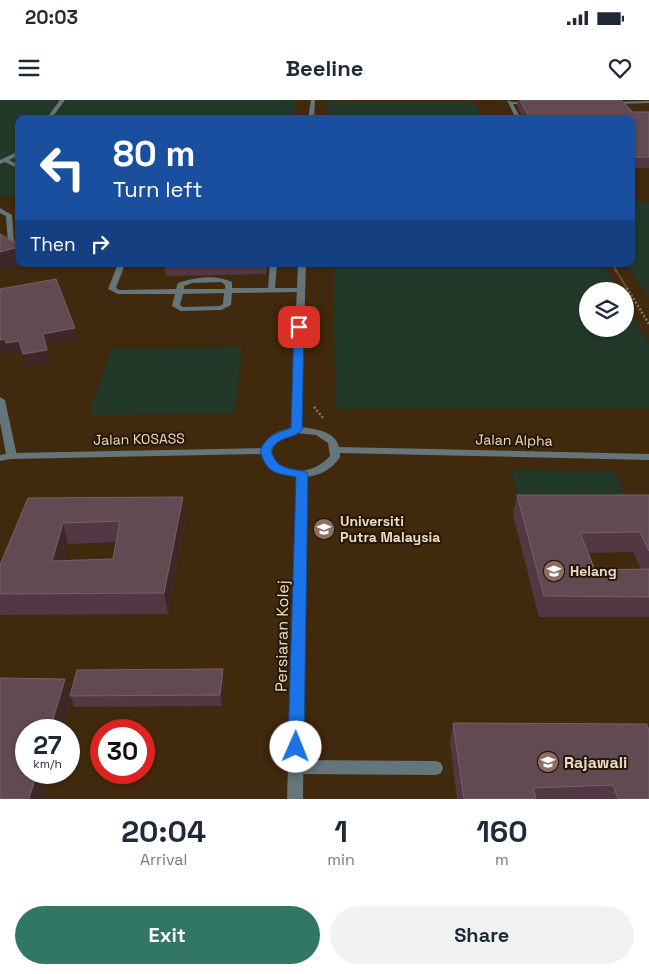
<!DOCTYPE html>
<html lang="en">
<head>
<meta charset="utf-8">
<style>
  :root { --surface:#fff; --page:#f2f2f3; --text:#1f2937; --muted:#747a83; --accent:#327665 }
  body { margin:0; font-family:"Space Grotesk",sans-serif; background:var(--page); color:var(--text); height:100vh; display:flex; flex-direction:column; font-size:19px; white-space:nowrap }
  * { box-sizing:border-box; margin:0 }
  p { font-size:16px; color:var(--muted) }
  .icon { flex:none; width:28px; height:28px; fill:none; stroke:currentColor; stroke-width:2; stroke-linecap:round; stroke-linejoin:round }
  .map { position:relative; height:699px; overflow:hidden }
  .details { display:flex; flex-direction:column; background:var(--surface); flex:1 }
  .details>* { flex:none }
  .guide { position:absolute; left:15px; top:15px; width:620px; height:152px; border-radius:10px; box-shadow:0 1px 4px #0004; background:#1a4fa0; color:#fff; overflow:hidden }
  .tools { position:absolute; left:579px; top:182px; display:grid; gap:10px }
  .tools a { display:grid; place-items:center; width:55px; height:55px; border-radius:50%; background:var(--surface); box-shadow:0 1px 4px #0004; font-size:25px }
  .speed { position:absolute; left:15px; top:619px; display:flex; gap:10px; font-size:25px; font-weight:700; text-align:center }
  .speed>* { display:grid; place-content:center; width:65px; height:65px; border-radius:50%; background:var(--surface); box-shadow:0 1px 4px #0004; line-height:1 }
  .speed small { font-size:12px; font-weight:400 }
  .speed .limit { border:8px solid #d22; background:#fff; color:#111 }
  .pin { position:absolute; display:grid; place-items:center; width:42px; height:42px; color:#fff; margin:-21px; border-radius:10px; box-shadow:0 2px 8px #0006 }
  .me { position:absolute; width:55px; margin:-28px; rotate:1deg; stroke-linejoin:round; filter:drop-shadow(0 0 4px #0008) }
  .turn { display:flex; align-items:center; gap:18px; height:105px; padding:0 15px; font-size:22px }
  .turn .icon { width:65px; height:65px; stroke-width:2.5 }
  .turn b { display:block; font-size:35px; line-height:42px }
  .then { display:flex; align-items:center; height:48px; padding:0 15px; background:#0003; gap:10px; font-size:19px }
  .eta { display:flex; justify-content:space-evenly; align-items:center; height:85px; text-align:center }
  .eta b { font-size:30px; font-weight:700; line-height:35px }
  .action { display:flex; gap:10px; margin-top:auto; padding:10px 15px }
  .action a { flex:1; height:58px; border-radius:30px; background:var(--accent); color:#fff; font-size:20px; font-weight:700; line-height:58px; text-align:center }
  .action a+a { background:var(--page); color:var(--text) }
  .status { display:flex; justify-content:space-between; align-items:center; height:35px; padding:0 25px; background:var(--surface); direction:ltr }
  .status svg { height:14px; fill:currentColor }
  header { display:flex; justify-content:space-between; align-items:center; height:65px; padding:0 15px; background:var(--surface); font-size:22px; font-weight:700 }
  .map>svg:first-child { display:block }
  .built { fill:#40290c; fill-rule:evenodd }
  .green { fill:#22392a }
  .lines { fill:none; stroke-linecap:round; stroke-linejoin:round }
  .path-far1 { stroke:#867765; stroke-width:2; stroke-dasharray:1 1; stroke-linecap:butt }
  .path { stroke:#867765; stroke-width:2.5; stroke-dasharray:2 2; stroke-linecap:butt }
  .service { fill:#657579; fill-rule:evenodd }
  .minor { fill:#657579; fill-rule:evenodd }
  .wall { fill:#513844; fill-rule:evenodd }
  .shaded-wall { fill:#3e2827 }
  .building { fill:#624a52; stroke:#776166; fill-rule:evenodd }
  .route { fill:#1a73e8; stroke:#114b97 }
  .labels { text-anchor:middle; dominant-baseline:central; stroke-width:4; stroke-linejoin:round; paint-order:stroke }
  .street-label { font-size:14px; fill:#e8dccf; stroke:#281703 }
  .poi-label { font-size:14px; font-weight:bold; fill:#e8dccf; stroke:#281703; text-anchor:start }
  .near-street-label { font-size:16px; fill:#e8dccf; stroke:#281703 }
  .near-poi-label { font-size:16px; font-weight:bold; fill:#e8dccf; stroke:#281703; text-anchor:start }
</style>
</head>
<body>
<div class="status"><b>20:03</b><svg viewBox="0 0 49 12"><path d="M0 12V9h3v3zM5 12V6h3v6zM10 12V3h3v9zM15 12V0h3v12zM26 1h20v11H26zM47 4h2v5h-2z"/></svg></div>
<header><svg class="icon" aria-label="menu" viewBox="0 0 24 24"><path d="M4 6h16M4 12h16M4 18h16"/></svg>Beeline<svg class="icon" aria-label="heart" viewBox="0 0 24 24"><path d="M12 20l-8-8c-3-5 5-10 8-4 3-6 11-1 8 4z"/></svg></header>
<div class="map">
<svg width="649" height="699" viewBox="0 0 649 699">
  <rect width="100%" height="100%" fill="#33210b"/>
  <path class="built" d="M0,0H649V699H0ZM19,19H631V164H19ZM588,191H625V229H588ZM26,630H69V672H26ZM101,630H144V672H101Z"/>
  <g class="green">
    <path d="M0,0H296L294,19H19V96H0Z"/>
    <path d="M328,1H474L482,19H328Z"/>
    <path d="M631,102H649V198L626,164H631Z"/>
    <path d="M334,164H603L619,191H588V229H625V202L649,245V309H335Z"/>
    <path d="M242,247L235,313L89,315L112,249Z"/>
    <path d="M511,370L615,371L631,410L521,409Z"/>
  </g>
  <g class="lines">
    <path class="path-far1" d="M612,164L628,190"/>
    <g class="path">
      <path d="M627,188L649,224"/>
      <path d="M314,307L324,319"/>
    </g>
    <g class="service">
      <path d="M60,0H65L51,19H46Z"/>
      <path d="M507,0L512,2H531L533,3L531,4H513L521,19H516Z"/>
      <path d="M649,1V3L613,4L611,3L613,2Z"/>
      <path d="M19,51V55L9,60L19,65V69L5,62L0,64V60Z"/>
      <path d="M0,108L12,115L14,141H19V145H11L8,143L6,116L0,113Z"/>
      <path d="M118,164H125L116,188L119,190L176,189L178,183C194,177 217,174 232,182V188H268L270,164H277L275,188H300L304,190L300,192L232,193L231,205L221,210L181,211L172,206L175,194H118L108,189ZM221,182L225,185V189H184V186L192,183ZM224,193L223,204L220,206L183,207L180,205L183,194Z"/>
      <path d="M0,297L5,300L17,356L16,358L0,361V355L6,354L0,322Z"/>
      <path d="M296,660L436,661L441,663L443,668L441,673L436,675L296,674L291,672L289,667L291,662Z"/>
    </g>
    <g class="minor">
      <path d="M311,0H315L314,19H308Z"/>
      <path d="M298,164H306L301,327C314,329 336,331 339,347L649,354V360L340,353V357C332,369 321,375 307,377L303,699H287L297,377C283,376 265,369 261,354L12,359L7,356L12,353L263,348C265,336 280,330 291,328ZM296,333L316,335L328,343L330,356C313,375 287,376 271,356L274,343L288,334Z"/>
    </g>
  </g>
  <g class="wall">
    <path d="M518,0H621L633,12H649V68H631V19H523L517,6Z"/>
    <path d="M164,164H267L266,174L166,176Z"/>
    <path d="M517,395H649V517H539L513,415ZM633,452L641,469L595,470L588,453Z"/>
    <path d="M28,398L186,418L168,514L0,515V465ZM116,442L113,459L64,460L68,444Z"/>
    <path d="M65,579L70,595L224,581L222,606L74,607L72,600L43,699H0Z"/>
    <path d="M453,623L649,699H457L450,643Z"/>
  </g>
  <g class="shaded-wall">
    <path d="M19,147V164H22L0,171V152Z"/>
    <path d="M75,228L78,240L46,247L43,234Z"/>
    <path d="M5,239L19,241L23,253L10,256L8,252L0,253V240Z"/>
    <path d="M47,250L50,262L26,267L23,254Z"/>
    <path d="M183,397L186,418L168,514L164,493Z"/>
    <path d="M63,423L68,444L58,482L52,461Z"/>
    <path d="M223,569L224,581L222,606L220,595Z"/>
    <path d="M65,579L72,600L63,630H50Z"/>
    <path d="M37,672H51L43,699H29Z"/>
  </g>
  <g class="building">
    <path d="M520,0H621L633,12H649V57H631V19H530Z"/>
    <path d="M0,134L19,145V147L0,152Z"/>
    <path d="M56,179L75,228L43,234L47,250L23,254L19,241L6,243L5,239L0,240V189Z"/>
    <path d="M517,395H649V451L640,432L580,433L595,470L649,469V497L544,496Z"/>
    <path d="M183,397L164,493L0,494V465L28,398ZM120,421L113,459L52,461L63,423Z"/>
    <path d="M223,569L220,595L70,596L77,570Z"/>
    <path d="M0,578L65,579L50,630H26V672H37L29,699H0Z"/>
    <path d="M453,623L647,624L649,631V699H618L613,685L533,688L536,699H464Z"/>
  </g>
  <path class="route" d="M299,224L304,227L302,330C292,340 277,336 271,351C278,371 288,367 306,372L308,374L304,647L302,653L296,655L290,653L288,647L296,377C274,373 267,373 260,351C266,336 276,333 291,328L294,227Z"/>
  <defs>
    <g id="university-disc" transform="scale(1.125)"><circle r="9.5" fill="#8d6e63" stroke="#281703"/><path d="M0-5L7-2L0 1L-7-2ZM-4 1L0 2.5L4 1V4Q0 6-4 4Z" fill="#fff"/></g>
  </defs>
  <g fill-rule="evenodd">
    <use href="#university-disc" x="324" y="429"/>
    <use href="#university-disc" x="554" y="471"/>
    <use href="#university-disc" x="548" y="662"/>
  </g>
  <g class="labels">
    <g class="street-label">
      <text transform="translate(139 339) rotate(-1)">Jalan KOSASS</text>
      <text transform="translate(514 340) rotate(1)">Jalan Alpha</text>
    </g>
    <g class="poi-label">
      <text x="340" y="421">Universiti<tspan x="340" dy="16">Putra Malaysia</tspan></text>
      <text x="570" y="471">Helang</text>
    </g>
    <g class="near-street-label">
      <text transform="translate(282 536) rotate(-89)">Persiaran Kolej</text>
    </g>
    <g class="near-poi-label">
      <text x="564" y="662">Rajawali</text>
    </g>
  </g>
</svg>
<div class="tools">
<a><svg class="icon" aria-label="layers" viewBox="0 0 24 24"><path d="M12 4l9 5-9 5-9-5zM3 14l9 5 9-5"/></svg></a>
</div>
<div class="speed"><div>27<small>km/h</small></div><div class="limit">30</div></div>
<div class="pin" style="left:299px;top:227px;background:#d93025"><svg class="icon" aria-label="arrive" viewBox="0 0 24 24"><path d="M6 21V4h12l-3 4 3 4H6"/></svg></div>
<svg class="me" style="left:296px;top:647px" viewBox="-20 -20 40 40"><circle r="19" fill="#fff"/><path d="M0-13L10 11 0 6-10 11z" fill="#1a73e8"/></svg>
<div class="guide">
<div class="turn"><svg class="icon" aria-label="left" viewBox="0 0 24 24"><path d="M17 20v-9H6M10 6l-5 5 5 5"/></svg><div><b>80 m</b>Turn left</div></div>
<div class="then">Then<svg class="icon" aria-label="right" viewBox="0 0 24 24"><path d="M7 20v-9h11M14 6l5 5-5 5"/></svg></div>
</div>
</div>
<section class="details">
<div class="eta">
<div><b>20:04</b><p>Arrival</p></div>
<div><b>1</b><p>min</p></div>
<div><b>160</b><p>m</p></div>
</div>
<div class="action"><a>Exit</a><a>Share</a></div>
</section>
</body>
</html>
